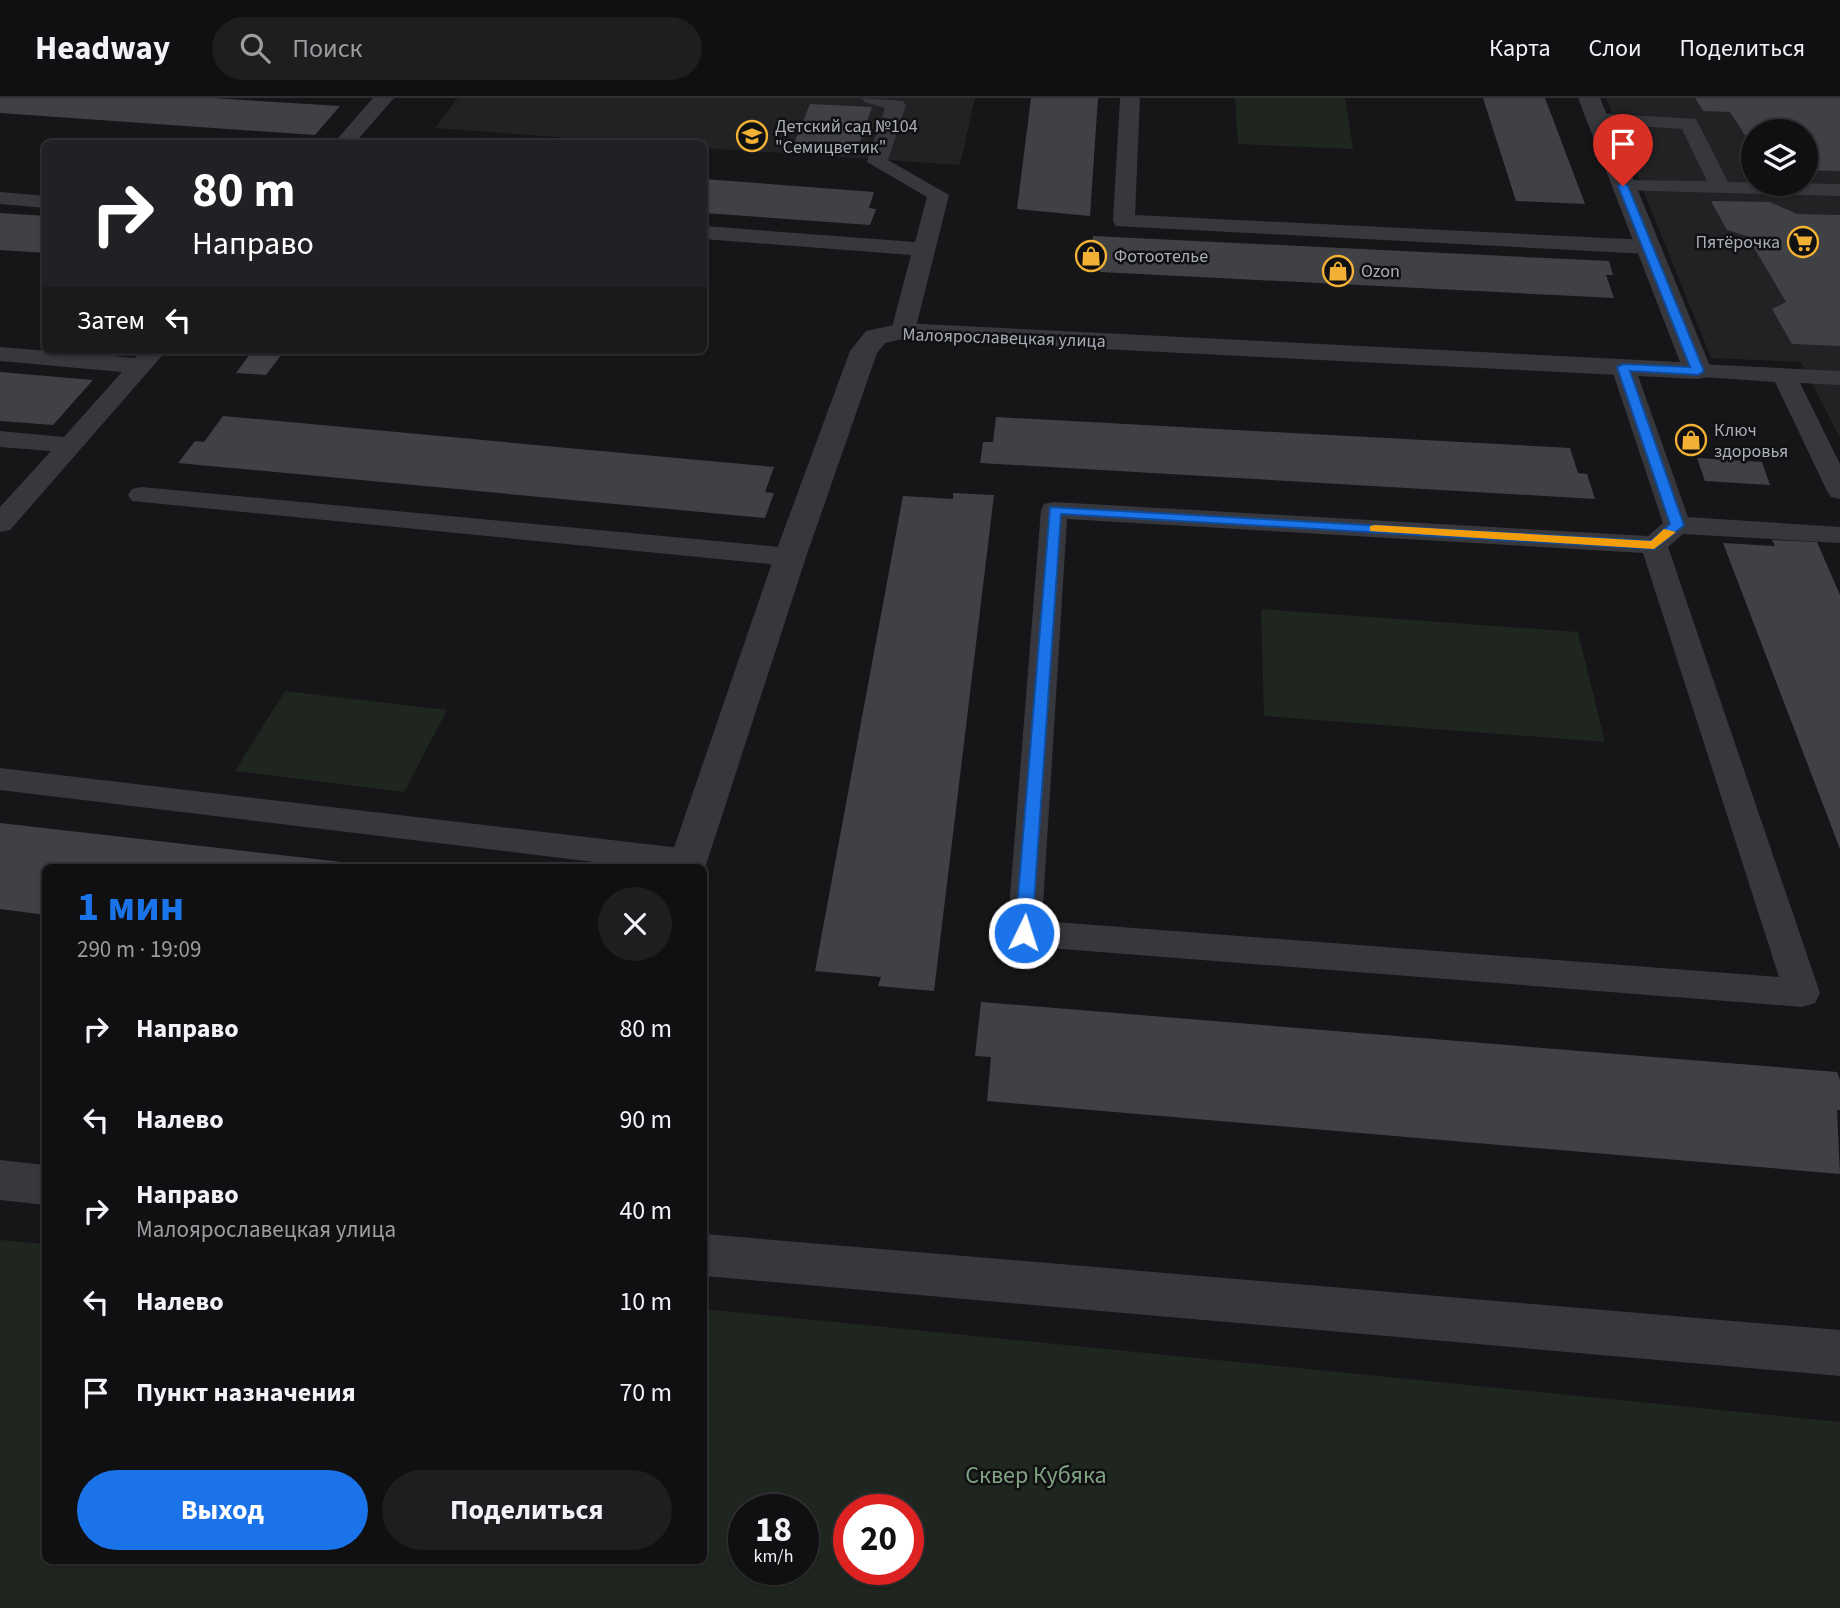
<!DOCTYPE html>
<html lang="ru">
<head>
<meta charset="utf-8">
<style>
  :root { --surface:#101012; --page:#1e1e20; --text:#f1f3f6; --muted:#9c9d9f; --line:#303032; --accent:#1a73e8 }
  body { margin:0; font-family:"Source Sans 3",sans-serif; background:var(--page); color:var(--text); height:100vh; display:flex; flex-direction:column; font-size:26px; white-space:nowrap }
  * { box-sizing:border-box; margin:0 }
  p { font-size:23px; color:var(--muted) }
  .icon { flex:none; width:38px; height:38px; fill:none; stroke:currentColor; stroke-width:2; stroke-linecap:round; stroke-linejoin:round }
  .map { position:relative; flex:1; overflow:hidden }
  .panel { position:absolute; left:42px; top:766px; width:665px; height:700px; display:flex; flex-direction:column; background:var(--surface); border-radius:10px; box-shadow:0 2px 5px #0004,0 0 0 2px var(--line) }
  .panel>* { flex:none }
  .guide { position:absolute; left:42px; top:42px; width:665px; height:214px; border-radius:10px; box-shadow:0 2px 5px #0004,0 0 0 2px var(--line); background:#202124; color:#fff; overflow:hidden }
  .fabs { position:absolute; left:1741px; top:21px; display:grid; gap:14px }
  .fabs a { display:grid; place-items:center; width:77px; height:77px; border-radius:50%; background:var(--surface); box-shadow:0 2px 5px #0004,0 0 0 2px var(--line); font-size:35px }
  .speed { position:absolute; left:728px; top:1396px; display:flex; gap:14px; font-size:35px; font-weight:700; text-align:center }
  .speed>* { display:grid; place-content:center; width:91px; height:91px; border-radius:50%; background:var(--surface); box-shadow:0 2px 5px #0004,0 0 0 2px var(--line); line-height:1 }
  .speed small { font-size:18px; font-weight:400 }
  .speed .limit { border:10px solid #d22; background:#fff; color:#111 }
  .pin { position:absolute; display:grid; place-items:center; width:60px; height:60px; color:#fff; margin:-72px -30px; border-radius:50% 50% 50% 0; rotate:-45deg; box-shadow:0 0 7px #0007 }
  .pin .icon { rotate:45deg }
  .me { position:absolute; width:77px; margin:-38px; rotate:4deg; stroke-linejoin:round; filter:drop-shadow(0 0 5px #0008) }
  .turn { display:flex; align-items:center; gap:24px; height:147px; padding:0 35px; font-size:32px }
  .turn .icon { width:91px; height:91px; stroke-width:2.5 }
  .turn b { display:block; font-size:49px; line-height:60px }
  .then { display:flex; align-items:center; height:66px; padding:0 35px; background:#0003; gap:14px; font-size:26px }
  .round { display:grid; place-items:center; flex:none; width:74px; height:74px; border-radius:37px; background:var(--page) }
  .summary { display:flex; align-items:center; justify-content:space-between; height:119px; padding:0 35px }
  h1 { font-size:42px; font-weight:700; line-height:52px; color:var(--accent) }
  .primary-button { display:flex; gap:14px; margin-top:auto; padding:14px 35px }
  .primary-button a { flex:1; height:80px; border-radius:42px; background:var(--accent); color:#fff; font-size:28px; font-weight:700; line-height:80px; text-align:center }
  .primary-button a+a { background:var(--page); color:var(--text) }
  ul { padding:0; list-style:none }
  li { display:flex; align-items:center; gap:21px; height:91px; padding:0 35px }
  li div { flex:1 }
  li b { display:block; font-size:26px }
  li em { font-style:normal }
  header { display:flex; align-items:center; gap:42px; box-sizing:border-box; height:98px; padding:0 35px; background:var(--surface); border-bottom:2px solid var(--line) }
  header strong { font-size:33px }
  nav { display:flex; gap:38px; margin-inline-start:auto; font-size:24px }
  .search { width:490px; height:63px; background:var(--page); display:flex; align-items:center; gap:18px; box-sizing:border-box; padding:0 24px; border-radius:38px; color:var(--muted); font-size:26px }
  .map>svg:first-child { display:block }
  .built { fill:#222225; fill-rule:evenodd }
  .green { fill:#1e261f; fill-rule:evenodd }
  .building { fill:#404145 }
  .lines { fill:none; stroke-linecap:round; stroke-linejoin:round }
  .service { fill:#37383d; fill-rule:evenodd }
  .minor { fill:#37383d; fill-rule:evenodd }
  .route { fill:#1a73e8; stroke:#114b97; stroke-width:2 }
  .slow { fill:#f59e0b }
  .labels { text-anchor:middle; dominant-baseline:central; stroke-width:5; stroke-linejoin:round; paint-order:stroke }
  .far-poi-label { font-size:18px; fill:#a8adb8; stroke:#111113; text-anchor:start }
  .far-street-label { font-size:18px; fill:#a8adb8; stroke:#111113 }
  .near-park-label { font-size:24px; fill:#7fa381; stroke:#111113 }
</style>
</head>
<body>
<header>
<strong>Headway</strong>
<div class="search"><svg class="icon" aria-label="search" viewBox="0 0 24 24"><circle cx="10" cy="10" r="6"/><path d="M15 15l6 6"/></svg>Поиск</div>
<nav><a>Карта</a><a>Слои</a><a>Поделиться</a></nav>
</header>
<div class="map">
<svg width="1840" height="1510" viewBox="0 0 1840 1510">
  <rect width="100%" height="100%" fill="#161618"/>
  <g class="built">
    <path d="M458,0H975L960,67L704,50V46L638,45L435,30Z"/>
    <path d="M1606,0H1840V340L1801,264L1711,260ZM1754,33H1806V86H1754Z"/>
  </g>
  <g class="green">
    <path d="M1235,0H1345L1353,51L1238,46Z"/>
    <path d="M1261,511L1578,534L1605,644L1264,618Z"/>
    <path d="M285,593L447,612L404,694L235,673Z"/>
    <path d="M0,1142L45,1146L46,1463H704V1211L1840,1324V1510H0ZM803,1412V1472H744V1412ZM849,1412H908V1472H849Z"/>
  </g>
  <g class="building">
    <path d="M0,0H212L340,8L315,37L0,15Z"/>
    <path d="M1031,0H1098L1090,118L1017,111Z"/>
    <path d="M1483,0H1545L1585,106L1516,103Z"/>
    <path d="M1695,0H1840V73L1806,72V33H1754V51L1730,14L1703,13Z"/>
    <path d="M810,6L872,9L858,50L794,46Z"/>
    <path d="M704,81L874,94L869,110L876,111L870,127L704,115Z"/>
    <path d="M1711,103L1770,104L1797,116L1840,117V248L1792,246L1772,211L1786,204L1747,138L1727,132Z"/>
    <path d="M0,115L46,118V155L0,152Z"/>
    <path d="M1093,138L1609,163L1613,177H1606L1614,200L1100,174L1101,158H1091Z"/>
    <path d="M253,252H285L266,277L236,275Z"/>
    <path d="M0,274L93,282L53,327L0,323Z"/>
    <path d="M223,318L774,369L765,394L774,395L765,420L178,365L195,343L204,344Z"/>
    <path d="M996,319L1570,350L1578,375L1587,376L1595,401L980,365L983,344H993Z"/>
    <path d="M1697,360L1762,364L1770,387L1705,383Z"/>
    <path d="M953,395L994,397L934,893L878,888L881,879L815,873L903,398L953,401Z"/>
    <path d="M1772,442L1817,444L1840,497V751L1723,445L1775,448Z"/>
    <path d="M0,725L376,768V770H46V817L0,811Z"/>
    <path d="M981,904L1837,974L1840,982V1012H1837L1840,1076L987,1003L991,959L975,958Z"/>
  </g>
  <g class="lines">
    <g class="service">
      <path d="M373,0H394L354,46H333Z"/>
      <path d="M862,0L903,3L906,7L888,62L949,97L915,233L911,238H895L891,233L911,157L704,141V128L915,144L927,99L867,64L885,10L865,4Z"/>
      <path d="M1120,0H1140L1135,117L1648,142L1659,149L1648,156L1116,128L1113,123Z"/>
      <path d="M1597,15L1696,21L1728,84L1840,86V98L1616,92L1613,88L1616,84L1623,82L1707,83L1682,31L1590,25L1587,21L1590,17Z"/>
      <path d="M0,94L46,98V110L0,106Z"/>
      <path d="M0,249L135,260L142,252H167L10,432L0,434V409L51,353L0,349V333L64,339L122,274L0,263Z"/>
      <path d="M1623,262L1632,264L1635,269L1688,419L1840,429V445L1683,436L1668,449L1820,895L1815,905L1802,909L1024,848L1012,845L1007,835L1041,412L1044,406L1054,404L1648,438L1663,425L1611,269L1614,264ZM1067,421L1643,455L1779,879L1042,823Z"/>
      <path d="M1698,266L1840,273V287L1800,285L1840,366V401L1831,399L1827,393L1775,284L1689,278L1686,273L1689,268Z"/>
      <path d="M141,389L790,450L800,453L804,459L800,465L790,468L132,403L128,397L132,391Z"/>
      <path d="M0,670L688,751L700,754L705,763L701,770H643L0,692Z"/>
    </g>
    <g class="minor">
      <path d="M1578,0H1600L1712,273L1708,279L1698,281L903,241L885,245L877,255L806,459L705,770L704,773V770H667L774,459L850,253L866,233L903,225L1680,264Z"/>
      <path d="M0,1062L46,1067V1107L0,1102Z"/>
      <path d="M704,1136L1840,1232V1278L704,1178Z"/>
    </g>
  </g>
  <path class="route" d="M1623,84L1628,88L1704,273L1698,277L1630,273L1684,427L1682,429L1654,451L1061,416L1032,835L1024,842L1018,840L1015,835L1050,409L1651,443L1670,426L1617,269L1623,266L1690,269L1618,88Z"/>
  <path class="slow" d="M1375,427L1651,443L1664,431L1676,434L1654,451L1370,433V428Z"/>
  <defs>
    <g id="school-ring" transform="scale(1.575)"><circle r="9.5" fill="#111113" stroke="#f2b134" stroke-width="1.5"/><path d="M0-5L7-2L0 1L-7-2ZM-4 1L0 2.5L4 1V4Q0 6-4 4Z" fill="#f2b134"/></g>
    <g id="supermarket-ring" transform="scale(1.575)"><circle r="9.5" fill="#111113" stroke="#f2b134" stroke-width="1.5"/><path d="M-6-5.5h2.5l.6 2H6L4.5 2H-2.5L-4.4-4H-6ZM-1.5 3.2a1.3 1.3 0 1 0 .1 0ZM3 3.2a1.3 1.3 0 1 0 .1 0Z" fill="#f2b134"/></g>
    <g id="shop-ring" transform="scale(1.575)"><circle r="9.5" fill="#111113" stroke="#f2b134" stroke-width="1.5"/><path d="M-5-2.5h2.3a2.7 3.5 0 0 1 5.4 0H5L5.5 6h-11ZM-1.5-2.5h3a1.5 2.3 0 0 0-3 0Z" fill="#f2b134"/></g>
  </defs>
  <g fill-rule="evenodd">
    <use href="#school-ring" x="752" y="38"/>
    <use href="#supermarket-ring" x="1803" y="144"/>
    <use href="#shop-ring" x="1091" y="158"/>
    <use href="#shop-ring" x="1338" y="173"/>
    <use href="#shop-ring" x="1691" y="342"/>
  </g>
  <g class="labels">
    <g class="far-poi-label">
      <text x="775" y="28">Детский сад №104<tspan x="775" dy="21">"Семицветик"</tspan></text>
      <text x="1780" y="144" text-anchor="end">Пятёрочка</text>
      <text x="1114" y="158">Фотоотелье</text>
      <text x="1361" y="173">Ozon</text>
      <text x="1714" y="332">Ключ<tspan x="1714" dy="21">здоровья</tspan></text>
    </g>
    <g class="far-street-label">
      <text transform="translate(1004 240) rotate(2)">Малоярославецкая улица</text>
    </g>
    <g class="near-park-label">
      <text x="1036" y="1377">Сквер Кубяка</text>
    </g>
  </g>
</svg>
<div class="fabs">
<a><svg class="icon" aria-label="layers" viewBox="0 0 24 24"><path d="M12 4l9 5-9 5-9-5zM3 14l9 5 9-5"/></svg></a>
</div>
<div class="speed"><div>18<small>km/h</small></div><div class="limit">20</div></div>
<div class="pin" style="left:1623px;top:88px;background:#d93025"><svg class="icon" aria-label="arrive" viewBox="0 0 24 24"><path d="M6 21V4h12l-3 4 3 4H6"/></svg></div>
<svg class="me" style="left:1024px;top:835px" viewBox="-20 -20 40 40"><circle r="17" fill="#1a73e8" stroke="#fff" stroke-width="3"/><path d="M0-11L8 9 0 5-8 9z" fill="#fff"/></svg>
<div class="guide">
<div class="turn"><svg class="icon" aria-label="right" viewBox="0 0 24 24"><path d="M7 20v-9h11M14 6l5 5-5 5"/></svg><div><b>80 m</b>Направо</div></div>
<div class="then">Затем<svg class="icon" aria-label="left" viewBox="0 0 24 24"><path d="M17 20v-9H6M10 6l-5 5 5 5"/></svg></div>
</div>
<section class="panel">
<div class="summary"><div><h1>1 мин</h1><p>290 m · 19:09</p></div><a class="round"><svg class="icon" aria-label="close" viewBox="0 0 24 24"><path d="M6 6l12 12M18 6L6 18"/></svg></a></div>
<ul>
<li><svg class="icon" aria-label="right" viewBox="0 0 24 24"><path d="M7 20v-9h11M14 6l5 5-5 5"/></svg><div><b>Направо</b></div><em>80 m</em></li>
<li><svg class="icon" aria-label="left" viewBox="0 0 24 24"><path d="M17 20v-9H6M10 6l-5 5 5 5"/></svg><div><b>Налево</b></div><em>90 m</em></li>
<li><svg class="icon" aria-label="right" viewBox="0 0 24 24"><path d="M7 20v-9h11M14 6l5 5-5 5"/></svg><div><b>Направо</b><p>Малоярославецкая улица</p></div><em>40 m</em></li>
<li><svg class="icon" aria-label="left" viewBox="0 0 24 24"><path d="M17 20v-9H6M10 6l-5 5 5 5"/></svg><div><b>Налево</b></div><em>10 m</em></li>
<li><svg class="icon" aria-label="arrive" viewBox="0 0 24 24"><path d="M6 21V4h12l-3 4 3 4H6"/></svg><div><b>Пункт назначения</b></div><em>70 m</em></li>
</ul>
<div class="primary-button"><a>Выход</a><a>Поделиться</a></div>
</section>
</div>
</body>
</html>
